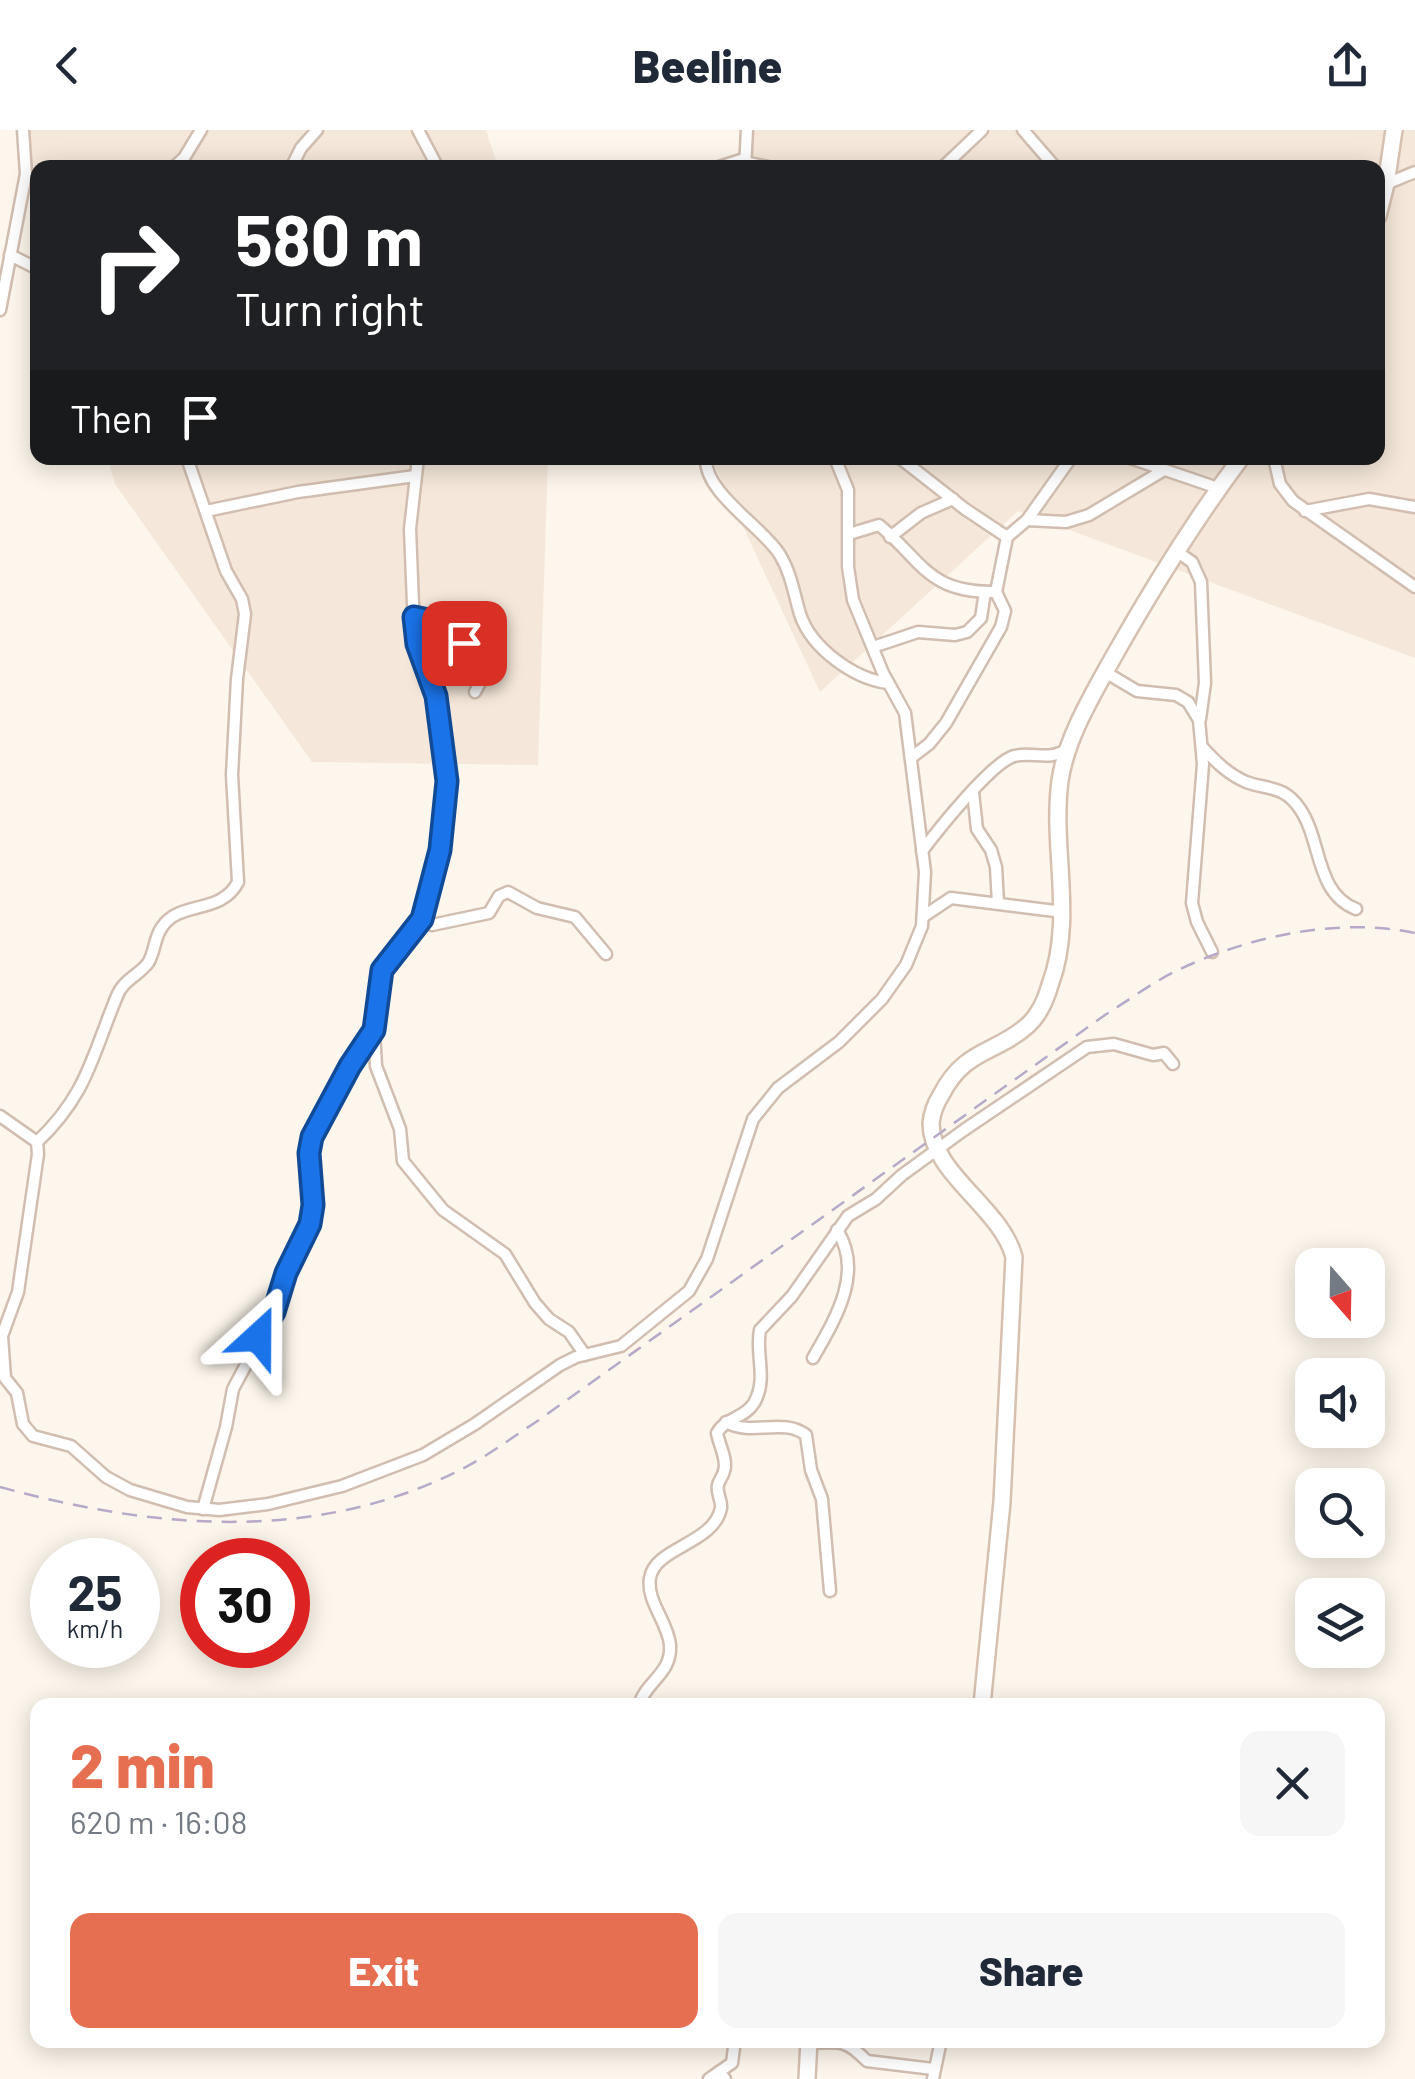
<!DOCTYPE html>
<html lang="en">
<head>
<meta charset="utf-8">
<style>
  :root { --surface:#fff; --page:#f6f6f7; --text:#1f2937; --muted:#747a83; --accent:#e76f51 }
  body { margin:0; font-family:Barlow,sans-serif; background:var(--page); color:var(--text); height:100vh; display:flex; flex-direction:column; font-size:38px; white-space:nowrap }
  * { box-sizing:border-box; margin:0 }
  p { font-size:32px; color:var(--muted) }
  .icon { flex:none; width:55px; height:55px; fill:none; stroke:currentColor; stroke-width:2; stroke-linecap:round; stroke-linejoin:round }
  .map { position:relative; flex:1; overflow:hidden }
  .panel { position:absolute; left:30px; top:1568px; width:1355px; height:350px; display:flex; flex-direction:column; background:var(--surface); border-radius:20px; box-shadow:0 5px 25px #0003 }
  .panel>* { flex:none }
  .banner { position:absolute; left:30px; top:30px; width:1355px; height:305px; border-radius:20px; box-shadow:0 5px 25px #0003; background:#202124; color:#fff; overflow:hidden }
  .needle { width:65px; rotate:160deg }
  .buttons { position:absolute; left:1295px; top:1118px; display:grid; gap:20px }
  .buttons a { display:grid; place-items:center; width:90px; height:90px; border-radius:20px; background:var(--surface); box-shadow:0 5px 25px #0003; font-size:50px }
  .speed { position:absolute; left:30px; top:1408px; display:flex; gap:20px; font-size:50px; font-weight:700; text-align:center }
  .speed>* { display:grid; place-content:center; width:130px; height:130px; border-radius:50%; background:var(--surface); box-shadow:0 5px 25px #0003; line-height:1 }
  .speed small { font-size:25px; font-weight:400 }
  .speed .limit { border:15px solid #d22; background:#fff; color:#111 }
  .pin { position:absolute; display:grid; place-items:center; width:85px; height:85px; color:#fff; margin:-42px; border-radius:20px; box-shadow:0 5px 15px #0006 }
  .me { position:absolute; width:110px; margin:-55px; rotate:24deg; stroke-linejoin:round; filter:drop-shadow(0 0 8px #0008) }
  .turn { display:flex; align-items:center; gap:35px; height:210px; padding:0 40px; font-size:45px }
  .turn .icon { width:130px; height:130px; stroke-width:2.5 }
  .turn b { display:block; font-size:70px; line-height:85px }
  .then { display:flex; align-items:center; height:95px; padding:0 40px; background:#0003; gap:20px; font-size:38px }
  .round { display:grid; place-items:center; flex:none; width:105px; height:105px; border-radius:20px; background:var(--page) }
  .overview { display:flex; align-items:center; justify-content:space-between; height:170px; padding:0 40px }
  h1 { font-size:60px; font-weight:800; line-height:75px; color:var(--accent) }
  .button { display:flex; gap:20px; margin-top:auto; padding:20px 40px }
  .button a { flex:1; height:115px; border-radius:20px; background:var(--accent); color:#fff; font-size:40px; font-weight:800; line-height:115px; text-align:center }
  .button a+a { background:var(--page); color:var(--text) }
  header { display:flex; justify-content:space-between; align-items:center; height:130px; padding:0 40px; background:var(--surface); font-size:45px; font-weight:800 }
  .map>svg:first-child { display:block }
  .residential { fill:#f5e8da }
  .lines { fill:none; stroke-linecap:round; stroke-linejoin:round }
  .street-casing { stroke:#d1beb0; stroke-width:15 }
  .secondary-casing { stroke:#d6c0b0; stroke-width:20 }
  .street { stroke:#fff; stroke-width:10 }
  .secondary { stroke:#fff; stroke-width:15 }
  .rail { stroke:#b9a8c9; stroke-width:2.5; stroke-dasharray:15 10; stroke-linecap:butt }
  .route-casing { stroke:#114b97; stroke-width:25 }
  .route { stroke:#1a73e8; stroke-width:18 }
</style>
</head>
<body>
<header><svg class="icon" aria-label="back" viewBox="0 0 24 24"><path d="M15 5l-7 7 7 7"/></svg>Beeline<svg class="icon" aria-label="share" viewBox="0 0 24 24"><path d="M12 15V3M7 8l5-5 5 5M5 13v7h14v-7"/></svg></header>
<div class="map">
<svg width="1415" height="1949" viewBox="0 0 1415 1949">
  <rect width="100%" height="100%" fill="#fdf6ec"/>
  <g class="residential">
    <path d="M23,0H486L498,37L38,38L37,57Z"/>
    <path d="M736,0H1415V528L1018,381L820,562L711,328H1378V38L732,37L749,5Z"/>
    <path d="M108,328H548L538,635L312,632L115,354Z"/>
  </g>
  <g class="lines">
    <g class="street-casing">
      <g id="street">
        <path d="M418,0L438,38"/>
        <path d="M1023,0L1056,38"/>
        <path d="M744,32L773,38"/>
        <path d="M173,38L184,28L201,0"/>
        <path d="M291,38L301,18L317,0"/>
        <path d="M716,38L744,29"/>
        <path d="M745,38L747,0"/>
        <path d="M942,38L982,0"/>
        <path d="M1386,54L1415,42"/>
        <path d="M10,125L38,139"/>
        <path d="M0,180L26,44L23,0"/>
        <path d="M706,328C704,363 763,397 780,425C791,443 794,464 800,484C811,518 854,549 888,553"/>
        <path d="M900,328L965,379L1007,407"/>
        <path d="M1130,328L1218,358"/>
        <path d="M1274,328L1280,354L1293,371L1415,457"/>
        <path d="M206,381L298,362L415,346"/>
        <path d="M1305,381L1369,369L1415,377"/>
        <path d="M1027,390L1066,392L1089,385L1164,340"/>
        <path d="M849,404L879,395C923,431 927,463 996,462"/>
        <path d="M890,407L921,383L953,369"/>
        <path d="M1176,421L1192,432L1201,452L1205,553L1200,589"/>
        <path d="M414,487L428,490L484,527L485,543L475,562"/>
        <path d="M873,517L918,502L955,505L967,502L981,488L985,462"/>
        <path d="M1105,542L1137,561L1176,565L1188,572L1199,590L1203,634L1192,773L1197,792L1212,822"/>
        <path d="M1203,618C1216,632 1228,644 1246,652C1268,660 1284,655 1300,679C1322,711 1315,763 1356,779"/>
        <path d="M912,627L929,614L946,593L1001,497L1005,481L996,462L1007,407L1027,390L1071,328"/>
        <path d="M973,662L977,699L991,720L996,737L998,773"/>
        <path d="M922,721C938,700 991,633 1014,626C1033,621 1049,632 1067,619"/>
        <path d="M424,784L432,795L489,783L499,766L508,762L537,778L575,787L606,824"/>
        <path d="M924,786L951,768L1063,782"/>
        <path d="M374,902L376,936L400,999L403,1031L443,1080L505,1124L535,1173L549,1189L569,1202L585,1225"/>
        <path d="M0,986L37,1012C87,965 92,926 117,866C123,850 138,846 148,833C155,822 154,808 162,797C180,770 221,785 238,752L232,645L237,549L245,484L242,469L226,441L187,328"/>
        <path d="M37,1012L38,1024L18,1162L2,1206L5,1248L17,1263L23,1294L33,1306L71,1316L106,1347L130,1360L187,1377L219,1380L268,1374L342,1356L423,1325L475,1294L560,1235L576,1227L621,1216L689,1161L707,1129L753,989L778,958L839,912L882,869L906,835L922,796L925,742L905,583L883,543L853,470L848,437V360L835,328"/>
        <path d="M813,1228C836,1188 864,1142 837,1100"/>
        <path d="M726,1292C752,1307 783,1287 806,1305L811,1340L822,1369L830,1461"/>
        <path d="M203,1379L226,1297L233,1259L274,1182L286,1143L310,1093L313,1075L309,1023L312,1007L350,936L374,900L382,840L422,789L444,696L447,651L437,566L414,499L410,399L418,328"/>
        <path d="M639,1575C646,1551 672,1544 670,1515C668,1492 646,1471 650,1448C655,1417 714,1414 721,1378C722,1370 716,1363 718,1355C719,1350 723,1347 724,1341C728,1330 719,1315 717,1303C725,1288 745,1288 754,1273C768,1249 755,1224 760,1200L792,1166L848,1086L876,1069L902,1045L964,1000L1087,917L1114,914L1153,925L1164,923L1173,934"/>
        <path d="M809,1913C840,1912 844,1908 867,1931L933,1939"/>
        <path d="M719,1942L732,1933L735,1910"/>
        <path d="M709,1949L719,1942L725,1949"/>
        <path d="M933,1949L941,1910"/>
      </g>
    </g>
    <g class="secondary-casing">
      <g id="secondary">
        <path d="M1378,86L1386,54L1394,0"/>
        <path d="M982,1575L1002,1372L1014,1127C1001,1077 931,1044 931,993C932,984 936,973 941,965C965,918 996,924 1028,895C1039,885 1046,869 1050,855C1075,789 1051,719 1060,651C1066,608 1093,564 1114,526C1153,457 1194,391 1241,328"/>
        <path d="M807,1949L809,1910"/>
      </g>
    </g>
    <use href="#street" class="street"/>
    <use href="#secondary" class="secondary"/>
    <path class="rail" d="M0,1357C153,1399 315,1414 462,1339C488,1326 514,1306 539,1290L1105,885C1129,870 1153,852 1178,840C1250,806 1337,787 1415,803"/>
  </g>
  <g class="lines">
    <g class="route-casing">
      <path id="route" d="M258,1207L274,1182L286,1143L310,1094L313,1075L309,1023L312,1007L350,936L374,900L382,840L422,789L440,720L447,651L436,566L417,514L414,487L428,490L464,513"/>
    </g>
    <use href="#route" class="route"/>
  </g>
</svg>
<div class="buttons">
<a><svg class="needle" viewBox="-14 -14 28 28"><path d="M0-13l5 13h-10z" fill="#e53935"/><path d="M0 13l5-13h-10z" fill="#747a83"/></svg></a>
<a><svg class="icon" aria-label="sound" viewBox="0 0 24 24"><path d="M4 9h4l5-4v14l-5-4H4zM17 9q2 3 0 6"/></svg></a>
<a><svg class="icon" aria-label="search" viewBox="0 0 24 24"><circle cx="10" cy="10" r="6"/><path d="M15 15l6 6"/></svg></a>
<a><svg class="icon" aria-label="layers" viewBox="0 0 24 24"><path d="M12 4l9 5-9 5-9-5zM3 14l9 5 9-5"/></svg></a>
</div>
<div class="speed"><div>25<small>km/h</small></div><div class="limit">30</div></div>
<div class="pin" style="left:464px;top:513px;background:#d93025"><svg class="icon" aria-label="arrive" viewBox="0 0 24 24"><path d="M6 21V4h12l-3 4 3 4H6"/></svg></div>
<svg class="me" style="left:258px;top:1207px" viewBox="-20 -20 40 40"><path d="M0-17L14 15 0 8-14 15z" fill="#1a73e8" stroke="#fff" stroke-width="4"/></svg>
<div class="banner">
<div class="turn"><svg class="icon" aria-label="right" viewBox="0 0 24 24"><path d="M7 20v-9h11M14 6l5 5-5 5"/></svg><div><b>580 m</b>Turn right</div></div>
<div class="then">Then<svg class="icon" aria-label="arrive" viewBox="0 0 24 24"><path d="M6 21V4h12l-3 4 3 4H6"/></svg></div>
</div>
<section class="panel">
<div class="overview"><div><h1>2 min</h1><p>620 m · 16:08</p></div><a class="round"><svg class="icon" aria-label="close" viewBox="0 0 24 24"><path d="M6 6l12 12M18 6L6 18"/></svg></a></div>
<div class="button"><a>Exit</a><a>Share</a></div>
</section>
</div>
</body>
</html>
